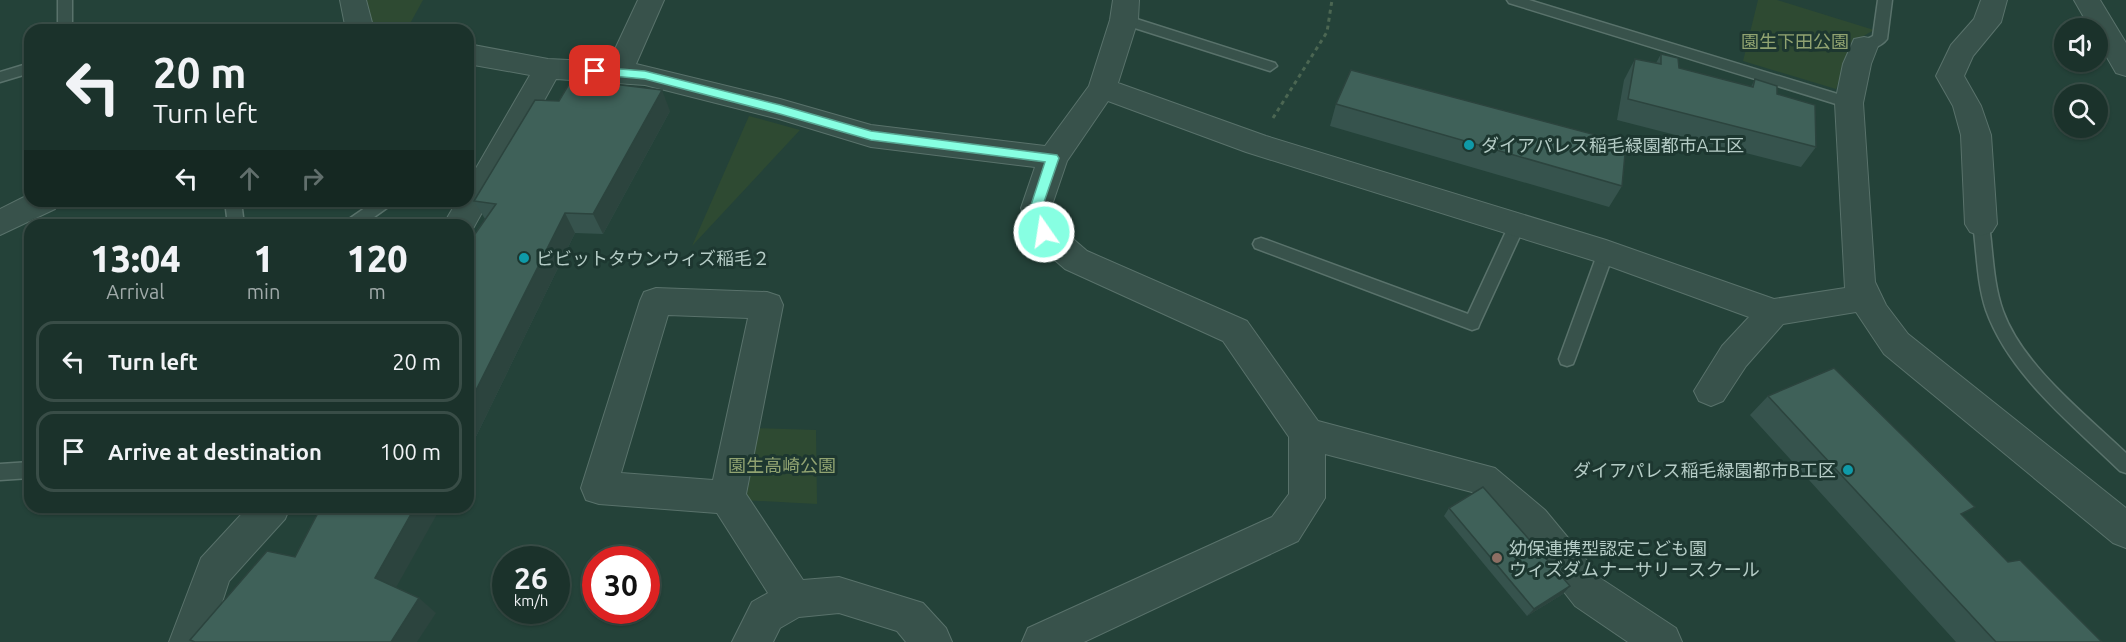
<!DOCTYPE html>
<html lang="en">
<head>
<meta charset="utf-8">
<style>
  :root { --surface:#1b322b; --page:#283e37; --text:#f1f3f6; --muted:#a0aaa9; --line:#394d47 }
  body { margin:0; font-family:Ubuntu,"Noto Sans JP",sans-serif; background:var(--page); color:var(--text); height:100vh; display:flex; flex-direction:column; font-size:22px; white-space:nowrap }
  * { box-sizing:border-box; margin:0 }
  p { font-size:20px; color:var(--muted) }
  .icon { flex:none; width:33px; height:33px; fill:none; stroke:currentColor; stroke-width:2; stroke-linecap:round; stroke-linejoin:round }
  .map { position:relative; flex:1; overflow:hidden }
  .side { position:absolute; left:24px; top:219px; width:450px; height:294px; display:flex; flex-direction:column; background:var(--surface); border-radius:18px; box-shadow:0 2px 4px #0004,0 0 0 2px var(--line) }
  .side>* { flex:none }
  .top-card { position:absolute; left:24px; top:24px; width:450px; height:183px; border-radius:18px; box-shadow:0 2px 4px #0004,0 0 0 2px var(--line); background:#1b322b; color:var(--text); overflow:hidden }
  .controls { position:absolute; left:2054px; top:18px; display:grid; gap:12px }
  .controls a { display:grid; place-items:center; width:54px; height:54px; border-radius:50%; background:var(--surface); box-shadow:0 2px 4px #0004,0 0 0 2px var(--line); font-size:30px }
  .speed { position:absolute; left:492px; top:546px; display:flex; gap:12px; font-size:30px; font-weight:700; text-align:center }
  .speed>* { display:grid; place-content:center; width:78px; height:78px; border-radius:50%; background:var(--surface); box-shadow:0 2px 4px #0004,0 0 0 2px var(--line); line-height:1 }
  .speed small { font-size:15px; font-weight:400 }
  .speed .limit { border:9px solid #d22; background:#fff; color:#111 }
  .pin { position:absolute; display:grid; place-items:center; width:51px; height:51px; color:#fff; margin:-26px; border-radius:12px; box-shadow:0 3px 9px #0006 }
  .me { position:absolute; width:66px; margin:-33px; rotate:347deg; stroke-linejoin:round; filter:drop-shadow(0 0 4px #0008) }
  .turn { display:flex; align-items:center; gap:21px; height:126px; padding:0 30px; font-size:27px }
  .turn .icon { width:78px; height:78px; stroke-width:2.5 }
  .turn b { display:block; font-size:42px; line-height:51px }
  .lanes { display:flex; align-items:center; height:57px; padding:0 30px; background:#0003; justify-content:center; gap:30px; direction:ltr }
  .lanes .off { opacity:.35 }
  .eta { display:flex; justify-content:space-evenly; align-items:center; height:102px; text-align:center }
  .eta b { font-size:36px; font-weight:800; line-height:42px }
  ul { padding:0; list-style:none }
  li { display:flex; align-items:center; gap:18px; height:81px; margin:0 12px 9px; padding:0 18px; border:3px solid var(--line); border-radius:18px }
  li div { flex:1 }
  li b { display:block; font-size:22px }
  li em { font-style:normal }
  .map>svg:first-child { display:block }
  .green { fill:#2e4a32 }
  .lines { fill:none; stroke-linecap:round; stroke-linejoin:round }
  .service-casing { stroke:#59726b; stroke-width:3 }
  .minor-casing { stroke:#59726b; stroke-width:2 }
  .tertiary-casing { stroke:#59726b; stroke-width:2 }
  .path { stroke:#4b6652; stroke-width:3; stroke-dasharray:4 4; stroke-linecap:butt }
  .service { fill:#38524b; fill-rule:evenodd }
  .minor { fill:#38524b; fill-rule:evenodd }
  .tertiary { fill:#38524b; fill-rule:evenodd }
  .wall { fill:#36534d }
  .shaded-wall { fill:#2c443e }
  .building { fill:#3f6159; stroke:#2c443e; stroke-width:1.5 }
  .route { fill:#87ffe2; stroke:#58a693; stroke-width:1.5 }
  .culture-dot { fill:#0f9aa8; stroke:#1d3730; stroke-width:2 }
  .education-dot { fill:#8d6e63; stroke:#1d3730; stroke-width:2 }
  .labels { text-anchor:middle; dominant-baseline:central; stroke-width:6; stroke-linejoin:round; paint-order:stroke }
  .park-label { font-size:18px; fill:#91a371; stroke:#1d3730 }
  .poi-label { font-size:18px; fill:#b5ccc6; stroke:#1d3730; text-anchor:start }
</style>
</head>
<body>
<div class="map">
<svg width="2126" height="642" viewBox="0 0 2126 642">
  <rect width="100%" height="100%" fill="#244239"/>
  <g class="green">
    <path d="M360,0H423L407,29L363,21Z"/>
    <path d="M1758,0H1777L1874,30L1853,42L1836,89L1743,61Z"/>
    <path d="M749,116L800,130L692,246Z"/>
    <path d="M752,428L816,430L817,504L742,500Z"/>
  </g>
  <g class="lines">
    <g class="service-casing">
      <g id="service">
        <rect x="58" y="0" width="14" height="30"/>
        <path d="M1507,0H1529L1854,99L1856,103L1849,108L1509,3Z"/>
        <path d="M1878,0H1892L1887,39C1882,46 1868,52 1859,49L1857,46L1859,43L1873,36Z"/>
        <path d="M1124,15L1275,63L1277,66L1270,71L1119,23L1117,20Z"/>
        <path d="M30,63V73L0,82V72Z"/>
        <path d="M225,201H241L244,225H228Z"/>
        <path d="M375,201H394L391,205L363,225H344L346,221Z"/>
        <path d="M1981,218L1987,220L1989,224C1993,253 1993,283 2003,311C2023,366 2085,414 2126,453V473L2120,471C2072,424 2009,375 1986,310C1977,283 1977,252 1973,224L1975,220Z"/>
        <path d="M1517,219L1523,221L1525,225L1480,323L1478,328L1472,330L1255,248L1253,244L1255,240L1261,238L1267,240L1468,314L1509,225L1511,221Z"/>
        <path d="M1606,246L1612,248L1614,252L1575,359L1573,364L1567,366L1561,364L1559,359L1598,252L1600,248Z"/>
        <path d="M30,462V478L0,480V464Z"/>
      </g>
    </g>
    <g class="minor-casing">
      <g id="minor">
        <path d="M340,0H366L374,30H346Z"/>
        <path d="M638,0H664L636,64L780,99L871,125L1045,146L1089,86L1110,20L1113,0H1139L1138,20L1118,83L1266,136L1606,240L1774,299L1845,288L1835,103L1843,64L1854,39L1864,37L1874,39L1878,46L1871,64L1863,103L1875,282L1886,305L1908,334L2126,508V548L2113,543L1884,354L1856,312L1783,324L1746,366L1723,401L1711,406L1699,401L1694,391L1722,346L1749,317L1598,262L1246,152L1108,101L1067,161L1051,208L1057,225L1087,251L1247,321L1318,421L1495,468L1545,510L1603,580L1676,628L1682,642H1628L1575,606L1519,534L1472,492L1325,454V498L1298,541L1084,642H1022L1028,628L1272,517L1289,494V437L1223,341L1065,269L1033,241L1021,208L1035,167L871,147L779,119L645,85L556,79L470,234H468V225H443L457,201H468V182L530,75L468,64V44L548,59L609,62Z"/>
        <path d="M1981,0H2007L2001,22L1973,56L1964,76L1981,106L1991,135L1997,224L1992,232L1981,236L1970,232L1965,224L1961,135L1953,106L1936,76L1951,45L1974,19Z"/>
        <path d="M30,194V201H59L55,209L0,235V209Z"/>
        <path d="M656,288L767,292L779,296L783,305L746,494L803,580L839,577L923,603L946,628L952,642H906L897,631L839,613L799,617L780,628L773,642H732L752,602L768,593L717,513L599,504L586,500L581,488L640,301L644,292ZM668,315L748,318L713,480L621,473Z"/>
        <path d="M248,507H290L285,519L229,581L209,642H169L201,558Z"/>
      </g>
    </g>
    <g class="tertiary-casing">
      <path id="tertiary" d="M2074,0H2100L2126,43V76L2116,73L2097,40V28H2090Z"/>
    </g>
    <path class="path" d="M1273,118L1327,32L1332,0"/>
    <use href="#service" class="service"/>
    <use href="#minor" class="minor"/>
    <use href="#tertiary" class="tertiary"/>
  </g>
  <g class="wall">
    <path d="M1661,54L1679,68L1751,87L1755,79L1777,94L1816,147L1801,167L1617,120L1624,80L1635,59L1656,63Z"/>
    <path d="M1336,104L1622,186L1609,207L1330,126Z"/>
    <path d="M670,111L603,234L575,233L468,453V244L485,219L474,201Z"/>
    <path d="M1768,396L1963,516L2008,562L2102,642H1956L1750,415Z"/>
    <path d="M1449,508L1570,586L1563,594L1527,616L1444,516Z"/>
  </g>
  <g class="shaded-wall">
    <path d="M662,90L670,111L603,234L593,214Z"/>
    <path d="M565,213L575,233L468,453V406Z"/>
    <path d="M415,507H441L393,593L375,578Z"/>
    <path d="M1570,586L1563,594L1527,616L1534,609Z"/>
    <path d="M419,598L436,613L417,642H391Z"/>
  </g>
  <g class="building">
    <path d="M1661,54L1678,58L1679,68L1753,87L1755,79L1777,86V94L1815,105L1816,147L1628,99L1635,59L1661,64Z"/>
    <path d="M1351,70L1626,143L1622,186L1336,104Z"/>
    <path d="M572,79L662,90L593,214L565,213L468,406V244L496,204L474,201L535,100L559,101Z"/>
    <path d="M1834,368L1975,507L1961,514L2008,562L2020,560L2102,642H1996L1768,396Z"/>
    <path d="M1483,487L1570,586L1534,609L1449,508Z"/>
    <path d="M321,507H415L375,578L419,598L391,642H195L190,640L267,551L295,557Z"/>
  </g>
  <path class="route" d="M595,67L645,71L780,105L871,131L1057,155L1059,158L1042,208L1051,232L1049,236H1040L1030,208L1045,162L871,140L780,114L645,79L591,74L589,71Z"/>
  <g class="culture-dot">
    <circle cx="1469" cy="145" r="6"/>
    <circle cx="524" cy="258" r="6"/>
    <circle cx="1848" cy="470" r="6"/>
  </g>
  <circle class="education-dot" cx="1497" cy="558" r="6"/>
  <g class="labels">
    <g class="park-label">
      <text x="1795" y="41">園生下田公園</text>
      <text x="782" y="465">園生高崎公園</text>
    </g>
    <g class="poi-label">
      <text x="1481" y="145">ダイアパレス稲毛緑園都市A工区</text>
      <text x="536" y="258">ビビットタウンウィズ稲毛２</text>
      <text x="1836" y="470" text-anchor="end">ダイアパレス稲毛緑園都市B工区</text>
      <text x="1509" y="548">幼保連携型認定こども園<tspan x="1509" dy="21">ウィズダムナーサリースクール</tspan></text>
    </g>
  </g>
</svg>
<div class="controls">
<a><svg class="icon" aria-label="sound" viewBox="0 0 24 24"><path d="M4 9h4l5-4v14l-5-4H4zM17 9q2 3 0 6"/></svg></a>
<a><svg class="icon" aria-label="search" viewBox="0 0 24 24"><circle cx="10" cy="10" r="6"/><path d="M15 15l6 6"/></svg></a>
</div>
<div class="speed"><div>26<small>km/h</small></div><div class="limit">30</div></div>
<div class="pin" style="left:595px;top:71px;background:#d93025"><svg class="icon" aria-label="arrive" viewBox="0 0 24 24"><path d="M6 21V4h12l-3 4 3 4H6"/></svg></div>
<svg class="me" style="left:1044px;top:232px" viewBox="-20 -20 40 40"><circle r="17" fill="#87ffe2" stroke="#fff" stroke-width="3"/><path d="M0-11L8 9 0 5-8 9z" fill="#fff"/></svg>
<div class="top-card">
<div class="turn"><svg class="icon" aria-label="left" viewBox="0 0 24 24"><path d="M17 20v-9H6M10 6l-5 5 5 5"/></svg><div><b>20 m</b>Turn left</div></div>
<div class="lanes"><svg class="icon" aria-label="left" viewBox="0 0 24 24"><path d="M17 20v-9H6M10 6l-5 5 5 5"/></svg><svg class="icon off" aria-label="ahead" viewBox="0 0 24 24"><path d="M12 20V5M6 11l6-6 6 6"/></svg><svg class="icon off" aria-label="right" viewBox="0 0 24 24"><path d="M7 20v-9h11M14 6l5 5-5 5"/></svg></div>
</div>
<section class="side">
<div class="eta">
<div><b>13:04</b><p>Arrival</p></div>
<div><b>1</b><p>min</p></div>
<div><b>120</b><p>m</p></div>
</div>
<ul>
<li><svg class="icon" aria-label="left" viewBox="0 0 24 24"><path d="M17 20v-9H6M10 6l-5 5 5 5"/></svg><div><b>Turn left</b></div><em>20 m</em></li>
<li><svg class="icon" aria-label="arrive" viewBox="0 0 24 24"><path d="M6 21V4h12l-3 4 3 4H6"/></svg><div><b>Arrive at destination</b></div><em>100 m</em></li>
</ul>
</section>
</div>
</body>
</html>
